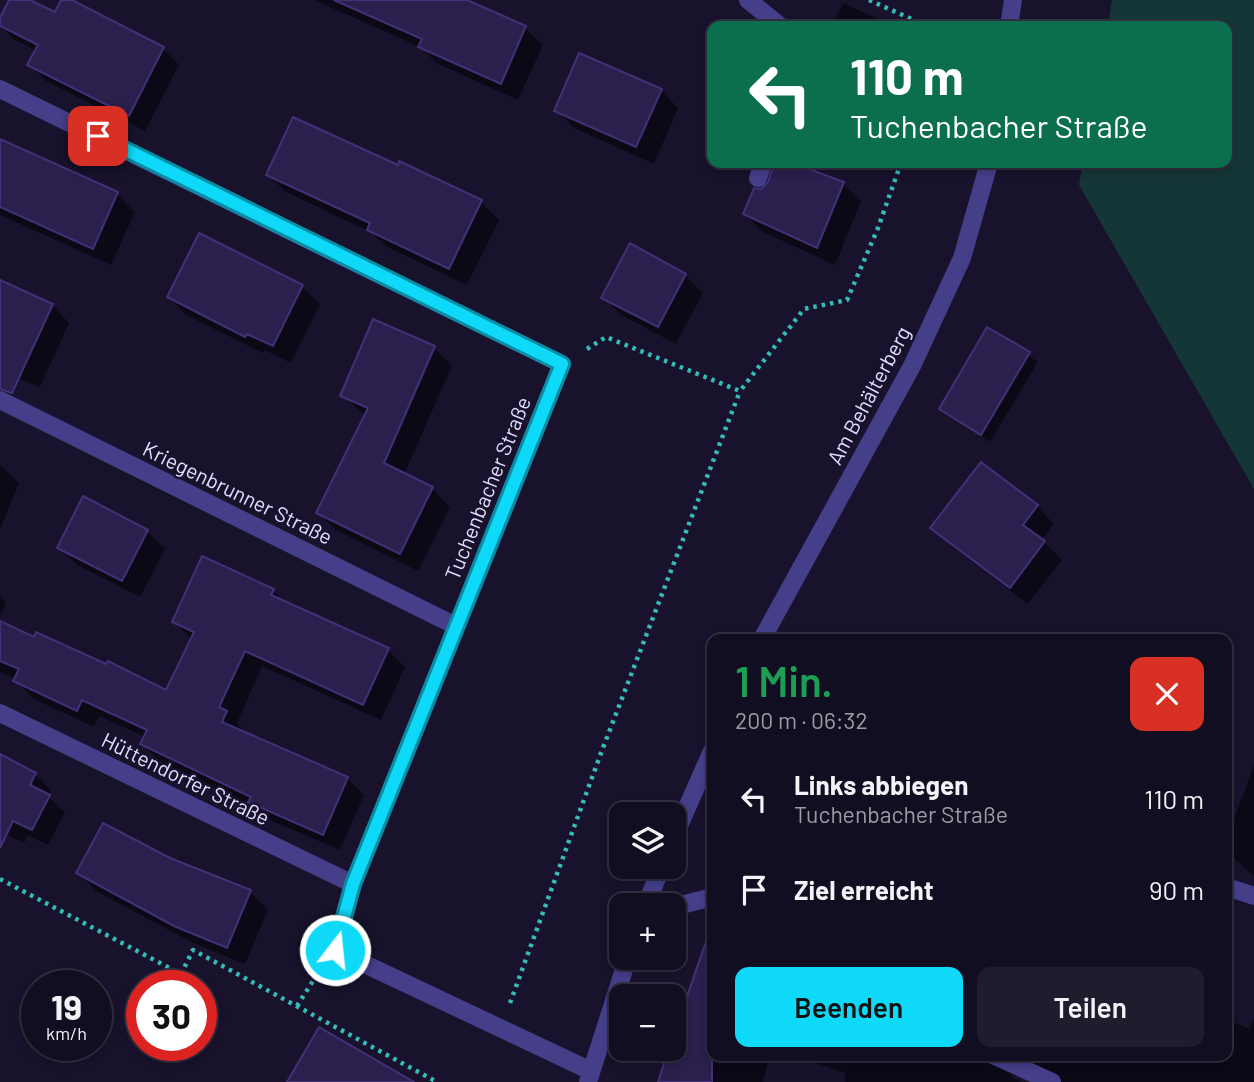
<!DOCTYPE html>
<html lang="de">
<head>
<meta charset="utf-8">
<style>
  :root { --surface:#120e21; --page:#1f1c2e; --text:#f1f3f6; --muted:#9c9ca5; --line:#312e3f; --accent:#0fd9f9 }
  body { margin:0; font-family:Barlow,sans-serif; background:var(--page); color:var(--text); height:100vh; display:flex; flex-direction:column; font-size:26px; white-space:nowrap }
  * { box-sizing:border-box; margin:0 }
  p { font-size:23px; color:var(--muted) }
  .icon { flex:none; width:38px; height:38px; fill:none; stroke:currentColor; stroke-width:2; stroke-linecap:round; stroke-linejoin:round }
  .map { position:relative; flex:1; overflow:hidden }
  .sheet { position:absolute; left:707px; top:634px; width:525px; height:427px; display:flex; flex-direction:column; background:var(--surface); border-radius:14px; box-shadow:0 4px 10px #0003,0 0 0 2px var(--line) }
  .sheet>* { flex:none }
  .banner { position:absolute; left:707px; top:21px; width:525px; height:147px; border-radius:14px; box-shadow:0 4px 10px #0003,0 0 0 2px var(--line); background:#0b6e4f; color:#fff; overflow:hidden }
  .fabs { position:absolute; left:609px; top:802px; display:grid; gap:14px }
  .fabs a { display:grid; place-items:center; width:77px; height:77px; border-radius:14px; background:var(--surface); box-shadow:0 4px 10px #0003,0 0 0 2px var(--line); font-size:35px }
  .speed { position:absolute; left:21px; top:970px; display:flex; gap:14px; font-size:35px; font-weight:700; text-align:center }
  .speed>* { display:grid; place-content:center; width:91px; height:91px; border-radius:50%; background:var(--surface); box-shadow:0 4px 10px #0003,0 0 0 2px var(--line); line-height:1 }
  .speed small { font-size:18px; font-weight:400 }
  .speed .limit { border:10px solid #d22; background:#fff; color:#111 }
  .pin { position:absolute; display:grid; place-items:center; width:60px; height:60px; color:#fff; margin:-30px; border-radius:14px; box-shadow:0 4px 10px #0006 }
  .me { position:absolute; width:77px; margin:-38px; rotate:16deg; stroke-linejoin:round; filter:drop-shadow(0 0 5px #0008) }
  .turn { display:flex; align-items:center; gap:24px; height:147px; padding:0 28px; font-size:32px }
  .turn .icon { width:91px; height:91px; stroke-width:2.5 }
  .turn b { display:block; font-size:49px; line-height:60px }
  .round { display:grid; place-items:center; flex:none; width:74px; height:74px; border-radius:14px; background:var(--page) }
  .overview { display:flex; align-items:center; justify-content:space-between; height:119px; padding:0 28px }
  h1 { font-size:42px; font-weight:600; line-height:52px; color:#1e9e55 }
  .button { display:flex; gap:14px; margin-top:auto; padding:14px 28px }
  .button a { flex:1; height:80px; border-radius:14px; background:var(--accent); color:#111; font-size:28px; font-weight:600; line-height:80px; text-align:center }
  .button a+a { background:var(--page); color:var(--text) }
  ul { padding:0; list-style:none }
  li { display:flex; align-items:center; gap:21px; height:91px; padding:0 28px }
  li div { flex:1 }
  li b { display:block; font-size:26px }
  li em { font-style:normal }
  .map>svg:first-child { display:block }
  .green { fill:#153636 }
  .shadow { fill:#0007 }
  .building { fill:#2a1f4d; stroke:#423178; stroke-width:2 }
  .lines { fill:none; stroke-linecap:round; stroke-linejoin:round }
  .path { stroke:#34bcb9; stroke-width:4.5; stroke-dasharray:3.5 5; stroke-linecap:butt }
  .minor { stroke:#453f8a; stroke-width:18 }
  .route-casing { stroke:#0a8da2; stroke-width:18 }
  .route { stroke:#0fd9f9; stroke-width:12 }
  .labels { text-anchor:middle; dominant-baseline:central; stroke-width:5; stroke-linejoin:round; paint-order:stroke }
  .street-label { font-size:21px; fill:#e3defe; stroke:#18122c }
</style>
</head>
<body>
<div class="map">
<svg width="1254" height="1082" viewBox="0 0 1254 1082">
  <rect width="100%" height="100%" fill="#18122c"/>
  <path class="green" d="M1112,0H1254V489L1079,185L1083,163H1227V26H1108Z"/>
  <g class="shadow">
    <path d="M11,0H26L56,15L63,0H68L163,48L179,65L145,131L46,81L30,65L37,51L15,40L0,25Z"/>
    <path d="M314,0H463L525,28L543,45L518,100L438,64L420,47Z"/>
    <path d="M843,3L886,23L889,26H832Z"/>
    <path d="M661,90L678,108L654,164L574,128L556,110Z"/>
    <path d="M0,141L117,194L135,212L111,265L0,215Z"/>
    <path d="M776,163H788L843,184L861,201L835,265L763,232L745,214L770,183Z"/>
    <path d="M268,175L481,202L499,220L467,285L387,247L372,233L286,192Z"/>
    <path d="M631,246L685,275L703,293L676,344L621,315L603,297Z"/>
    <path d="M0,282L52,305L69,323L40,387L0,370Z"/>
    <path d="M302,287L320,304L291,363L265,350L263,353L186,315L169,297Z"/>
    <path d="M988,329L1038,362L990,442L941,409Z"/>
    <path d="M434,348L452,366L404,475L432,489L450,507L418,571L336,530L318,513L366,416L342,395Z"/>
    <path d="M0,465L19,483L0,530Z"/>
    <path d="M1037,506L1054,524L1042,540L1062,560L1028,604L950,545L933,528Z"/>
    <path d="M147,531L165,549L140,597L77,565L59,547Z"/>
    <path d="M273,590L286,604L388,650L405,667L381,720L262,666L237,723L243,730L242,732L347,778L364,795L340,850L267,819L254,806L159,761L142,744L145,737L99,716L94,727L32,698L16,679L0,672V623L167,692L192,639L174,622Z"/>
    <path d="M0,596L6,602L0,616Z"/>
    <path d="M0,756L35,774L51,790L48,796L65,812L48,845L28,835L24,843L0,831Z"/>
    <path d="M1254,765V876L1227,852V839Z"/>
    <path d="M78,873L250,892L268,910L245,964L193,943L96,891Z"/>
    <path d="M712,929V1055H770L763,1082H660L674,1048Z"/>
    <path d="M1254,1018V1082H1048L1021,1070L1011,1077L1021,1082H845V1073L792,1055H1227V1020L1250,1029Z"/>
  </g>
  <g class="building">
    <path d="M9,0H30L55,12L61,0H72L164,47L129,116L27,65L38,45L0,26V18Z"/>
    <path d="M334,0H467L526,26L501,84L418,47L422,39Z"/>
    <path d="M579,53L662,89L636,147L554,111Z"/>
    <path d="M293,117L398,165L399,161L482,200L449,269L367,230L370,223L266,175Z"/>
    <path d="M0,139L118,192L93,249L0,207Z"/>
    <path d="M774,163H793L844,182L817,248L743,214L754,188L761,189L768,182Z"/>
    <path d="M199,233L303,285L273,346L247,334L245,337L167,297Z"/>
    <path d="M630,243L686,274L658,327L601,298Z"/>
    <path d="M0,280L53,304L12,393L0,389Z"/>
    <path d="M373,319L435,346L384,463L433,487L400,554L316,513L368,408L340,396Z"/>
    <path d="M987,327L1030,352L981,435L939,409Z"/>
    <path d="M981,462L1038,505L1023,525L1045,541L1010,588L930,528Z"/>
    <path d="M83,496L148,530L122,581L57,548Z"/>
    <path d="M202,556L274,589L271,595L389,648L363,705L245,651L219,707L227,711L222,722L348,777L323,835L248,802L251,797L140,744L147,730L82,700L77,711L13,681L19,669L0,661V621L34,637L36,632L106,664L108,661L166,690L194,632L172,622Z"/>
    <path d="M0,754L36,773L30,785L50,795L32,830L13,821L0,848Z"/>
    <path d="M103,823L170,858L251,890L227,948L174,926L76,873Z"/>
    <path d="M708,936L712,937V1082H658L669,1048H674V1034Z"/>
    <path d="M319,1027L414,1082H287Z"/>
  </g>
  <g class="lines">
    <g class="path">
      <path d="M869,0L916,21L918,26"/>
      <path d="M587,349L606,337L740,391L804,309L847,300L878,228L901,163"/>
      <path d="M0,879L181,974L193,950L437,1082"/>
      <path d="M510,1003L601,753L740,391"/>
      <path d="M297,1006L318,973"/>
    </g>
    <g class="minor">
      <path d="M748,0L780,26"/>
      <path d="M1009,26L1013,0"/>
      <path d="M0,89L562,364L353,884L335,950L591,1071"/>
      <path d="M758,178L763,163"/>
      <path d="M0,400L456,626"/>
      <path d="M762,639L912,366L962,258L989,163"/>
      <path d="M0,713L353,884"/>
      <path d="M674,837L712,751"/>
      <path d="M1227,887L1254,896"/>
      <path d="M646,905L662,866"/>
      <path d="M674,907L712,897"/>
      <path d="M993,1055L1052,1082"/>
      <path d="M588,1082L628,957"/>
    </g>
  </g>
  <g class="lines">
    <g class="route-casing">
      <path id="route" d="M98,136L562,364L353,884L335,950"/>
    </g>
    <use href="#route" class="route"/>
  </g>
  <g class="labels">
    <g class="street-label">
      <text transform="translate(868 395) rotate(-62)">Am Behälterberg</text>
      <text transform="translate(487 488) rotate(-68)">Tuchenbacher Straße</text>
      <text transform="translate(238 492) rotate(26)">Kriegenbrunner Straße</text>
      <text transform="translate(186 778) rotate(26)">Hüttendorfer Straße</text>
    </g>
  </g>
</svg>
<div class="fabs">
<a><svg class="icon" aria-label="layers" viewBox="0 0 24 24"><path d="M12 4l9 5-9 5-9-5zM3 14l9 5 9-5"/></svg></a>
<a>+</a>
<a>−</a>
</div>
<div class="speed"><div>19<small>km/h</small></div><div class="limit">30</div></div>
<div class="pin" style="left:98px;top:136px;background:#d93025"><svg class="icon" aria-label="arrive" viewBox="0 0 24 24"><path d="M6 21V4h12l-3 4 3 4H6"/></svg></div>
<svg class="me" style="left:335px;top:950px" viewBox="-20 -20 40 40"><circle r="17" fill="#0fd9f9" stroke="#fff" stroke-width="3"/><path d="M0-11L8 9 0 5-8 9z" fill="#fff"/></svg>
<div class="banner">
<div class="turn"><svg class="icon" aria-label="left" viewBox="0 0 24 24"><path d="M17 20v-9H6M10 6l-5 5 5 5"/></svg><div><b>110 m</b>Tuchenbacher Straße</div></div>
</div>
<section class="sheet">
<div class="overview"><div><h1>1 Min.</h1><p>200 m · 06:32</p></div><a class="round" style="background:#d93025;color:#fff"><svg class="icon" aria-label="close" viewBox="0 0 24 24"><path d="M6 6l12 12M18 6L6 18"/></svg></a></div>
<ul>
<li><svg class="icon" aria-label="left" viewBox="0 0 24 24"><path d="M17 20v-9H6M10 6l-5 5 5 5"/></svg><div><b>Links abbiegen</b><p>Tuchenbacher Straße</p></div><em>110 m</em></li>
<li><svg class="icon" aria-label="arrive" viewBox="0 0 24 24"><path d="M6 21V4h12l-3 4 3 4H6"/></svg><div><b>Ziel erreicht</b></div><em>90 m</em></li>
</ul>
<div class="button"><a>Beenden</a><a>Teilen</a></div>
</section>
</div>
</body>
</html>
